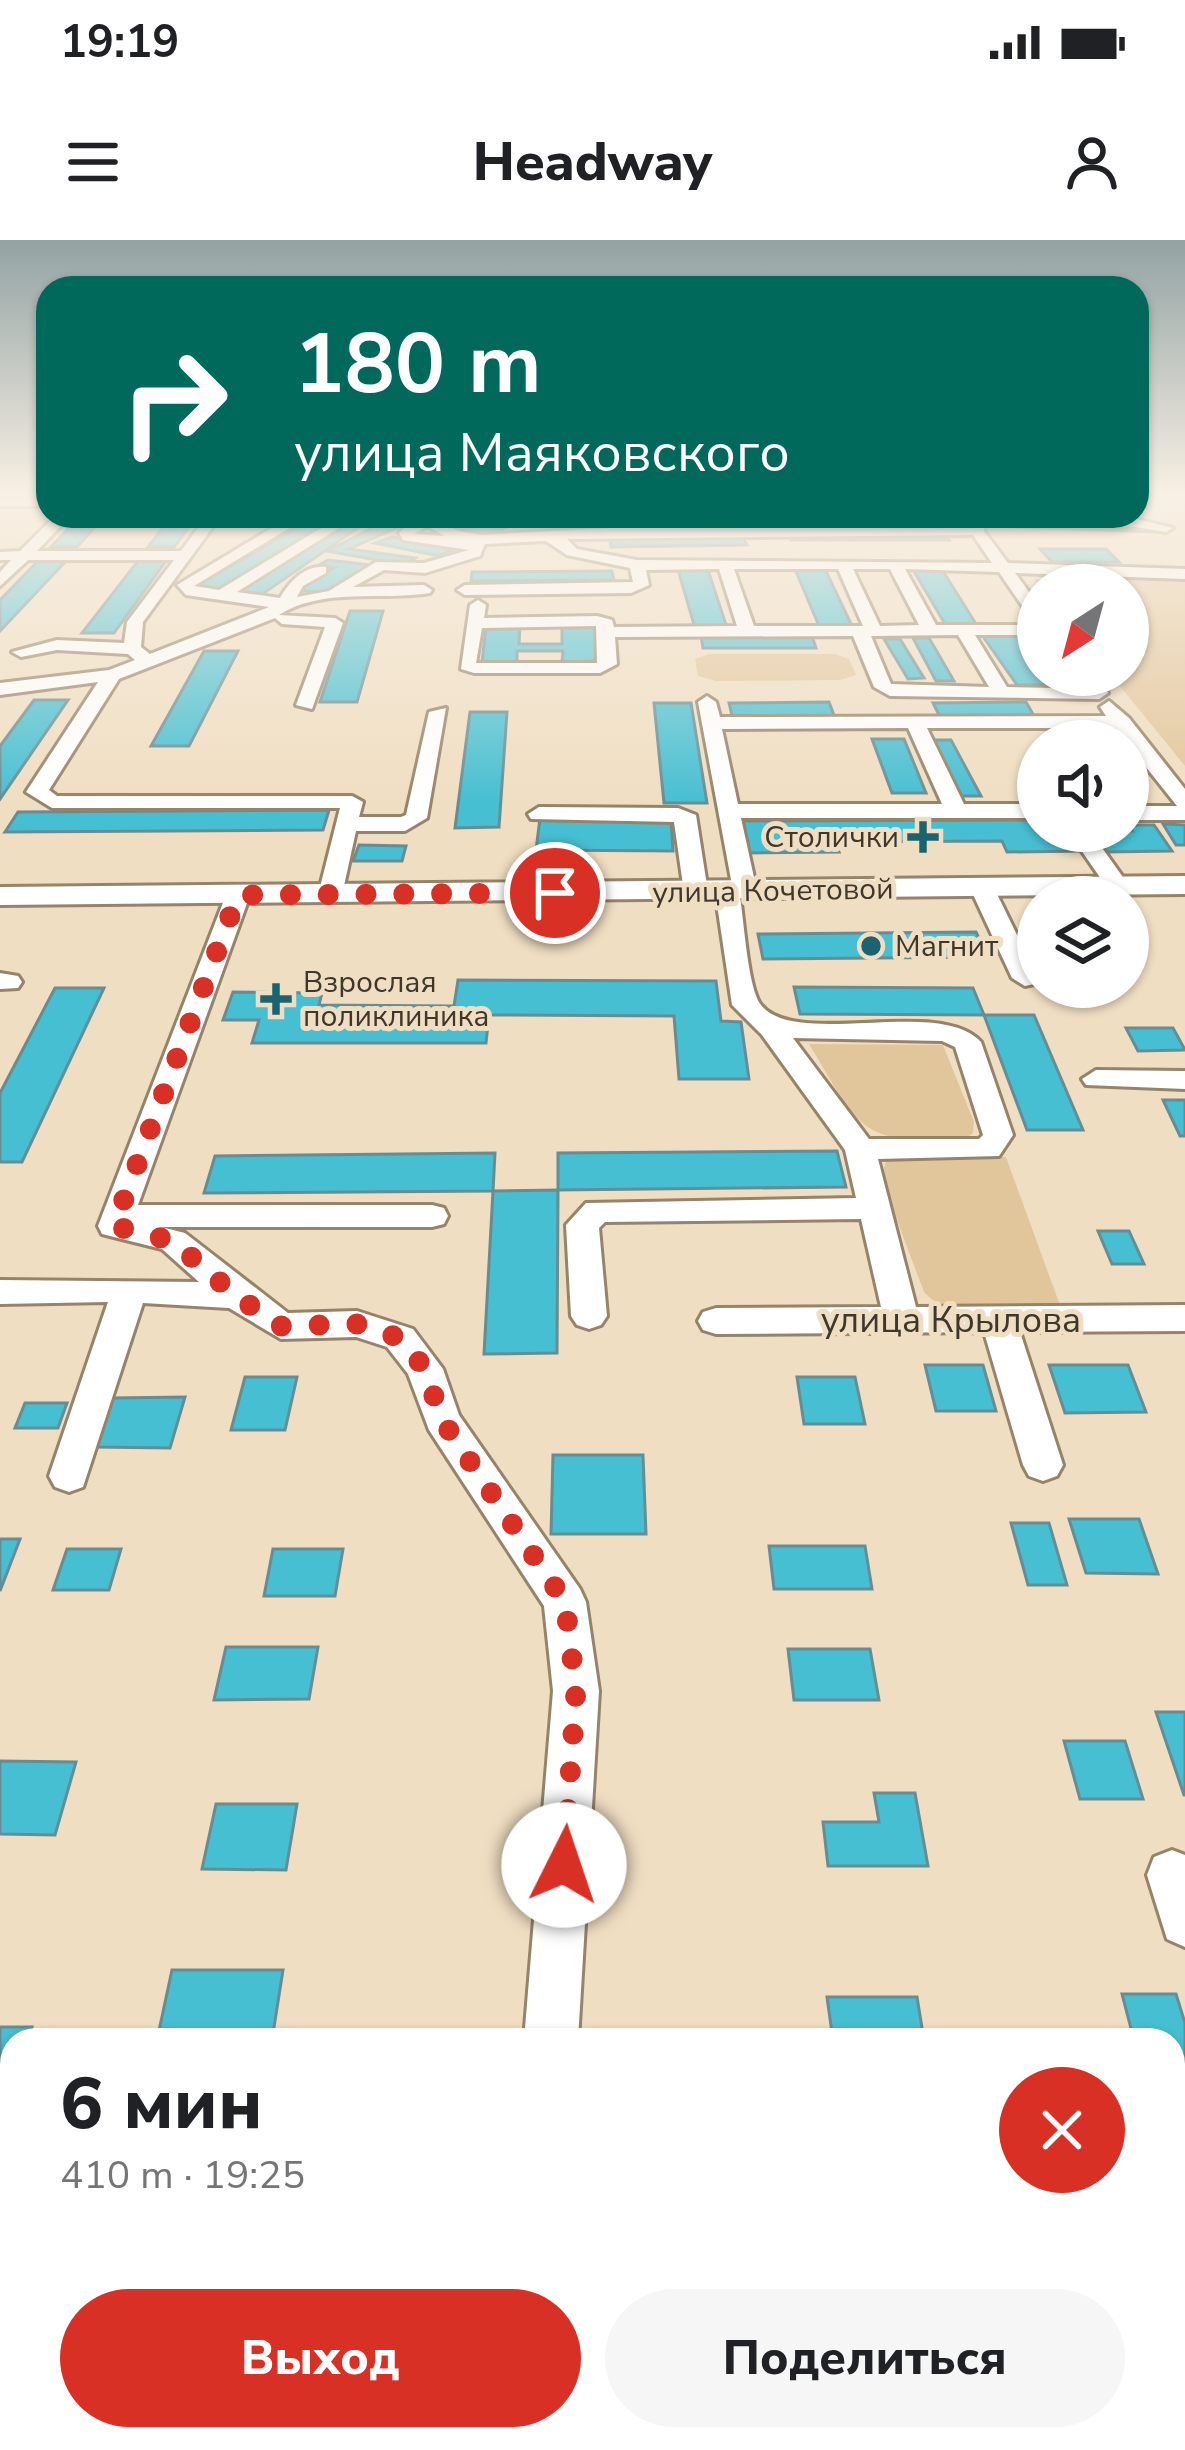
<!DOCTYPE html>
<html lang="ru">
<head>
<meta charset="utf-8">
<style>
  :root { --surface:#fff; --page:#f6f6f6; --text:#202124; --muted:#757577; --accent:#d93025 }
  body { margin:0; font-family:"Nunito Sans",sans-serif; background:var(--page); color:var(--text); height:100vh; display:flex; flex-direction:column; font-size:45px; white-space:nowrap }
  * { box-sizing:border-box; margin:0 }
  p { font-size:39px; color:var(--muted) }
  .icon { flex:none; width:66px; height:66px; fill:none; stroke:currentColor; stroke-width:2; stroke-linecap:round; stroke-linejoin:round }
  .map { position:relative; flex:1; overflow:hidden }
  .drawer { position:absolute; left:0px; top:1788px; width:1185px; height:423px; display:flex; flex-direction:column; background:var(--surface); border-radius:36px 36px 0 0; box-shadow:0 3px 9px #0004 }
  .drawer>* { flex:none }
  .top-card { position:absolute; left:36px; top:36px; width:1113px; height:252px; border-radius:36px; box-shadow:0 3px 9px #0004; background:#00695c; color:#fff; overflow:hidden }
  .needle { width:78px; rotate:216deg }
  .buttons { position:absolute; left:1017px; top:324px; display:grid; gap:24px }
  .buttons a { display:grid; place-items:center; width:132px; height:132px; border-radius:50%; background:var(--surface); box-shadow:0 3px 9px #0004; font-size:60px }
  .pin { position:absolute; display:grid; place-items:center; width:102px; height:102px; color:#fff; margin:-51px; border:6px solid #fff; border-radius:50%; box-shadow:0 3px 12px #0007 }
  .me { position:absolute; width:132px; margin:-66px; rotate:4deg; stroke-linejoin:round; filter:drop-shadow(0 0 9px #0008) }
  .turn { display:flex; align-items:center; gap:42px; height:252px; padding:0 60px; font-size:54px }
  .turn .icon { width:156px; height:156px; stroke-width:2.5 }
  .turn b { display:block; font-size:84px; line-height:102px }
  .round { display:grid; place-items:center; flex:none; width:126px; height:126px; border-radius:63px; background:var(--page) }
  .head { display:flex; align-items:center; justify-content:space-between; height:204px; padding:0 60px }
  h1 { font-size:72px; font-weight:800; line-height:90px }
  .button { display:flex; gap:24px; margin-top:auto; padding:24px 60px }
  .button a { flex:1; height:138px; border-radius:72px; background:var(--accent); color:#fff; font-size:48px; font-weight:800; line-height:138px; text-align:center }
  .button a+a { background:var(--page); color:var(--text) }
  .status { display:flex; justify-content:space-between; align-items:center; height:84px; padding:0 60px; background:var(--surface); direction:ltr }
  .status svg { height:33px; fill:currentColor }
  header { display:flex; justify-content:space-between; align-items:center; height:156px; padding:0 60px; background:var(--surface); font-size:54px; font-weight:800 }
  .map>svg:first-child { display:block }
  .green { fill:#e2c69b }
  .building { fill:#46bfd2; stroke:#678d94; stroke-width:3 }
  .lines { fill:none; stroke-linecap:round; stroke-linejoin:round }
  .minor-casing { stroke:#95846a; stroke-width:6 }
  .major-casing { stroke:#95846a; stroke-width:6 }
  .minor { fill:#fff; fill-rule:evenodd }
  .major { fill:#fff; fill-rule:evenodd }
  .route { stroke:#d93025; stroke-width:21; stroke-dasharray:0 37.8 }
  .poi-dot { fill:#1a6470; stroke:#f0dec2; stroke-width:4.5 }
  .labels { text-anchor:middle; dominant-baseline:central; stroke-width:10; stroke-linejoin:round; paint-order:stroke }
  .far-poi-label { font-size:30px; fill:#3e372c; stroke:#f0dec2; text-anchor:start }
  .far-street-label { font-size:30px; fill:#3e372c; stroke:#f0dec2 }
  .street-label { font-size:36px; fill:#3e372c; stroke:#f0dec2 }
</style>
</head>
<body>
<div class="status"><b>19:19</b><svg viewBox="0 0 49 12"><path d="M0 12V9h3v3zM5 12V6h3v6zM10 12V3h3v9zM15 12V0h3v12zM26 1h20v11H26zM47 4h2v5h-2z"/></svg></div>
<header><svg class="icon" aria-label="menu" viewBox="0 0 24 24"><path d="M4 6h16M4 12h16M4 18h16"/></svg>Headway<svg class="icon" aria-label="person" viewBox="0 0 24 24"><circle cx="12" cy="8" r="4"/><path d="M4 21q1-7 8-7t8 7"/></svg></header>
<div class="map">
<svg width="1185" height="2210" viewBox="0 0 1185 2210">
  <rect width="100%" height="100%" fill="#f0dec2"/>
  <g class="green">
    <path d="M1185,339V526L1111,435H1128V345H1038L1034,340Z"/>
    <path d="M709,414H835L849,419L856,435L840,440L716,441L698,436L695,419Z"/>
    <path d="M809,804L943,805L974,882L973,893L962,902C857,902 861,890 809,804Z"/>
    <path d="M899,917H1006L1061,1068C1022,1068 951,1084 924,1052L881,938L886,921Z"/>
  </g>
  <g class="building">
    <path d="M80,276H105L77,307H51Z"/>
    <path d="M172,276H197L174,307H148Z"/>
    <path d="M318,276H345L220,351L194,347Z"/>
    <path d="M355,276H375L261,355L236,352Z"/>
    <path d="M396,276L417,279L349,309L415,318L404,325L327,311Z"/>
    <path d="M987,281L1153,287L1155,292L988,286Z"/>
    <path d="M486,283L514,284L482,298L452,293Z"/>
    <path d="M788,292H943L949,300H791Z"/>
    <path d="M392,297L456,309L439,316L375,303Z"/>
    <path d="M743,298L747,305L611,307L610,299Z"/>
    <path d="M1040,309H1106L1119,322H1052Z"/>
    <path d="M328,320L370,325L322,353L297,350L334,328L317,326Z"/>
    <path d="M38,321H66L0,391V360Z"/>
    <path d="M138,321H166L114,393H82Z"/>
    <path d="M912,328H941L976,384H945Z"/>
    <path d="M795,329H825L852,386H819Z"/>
    <path d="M678,330H708L727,388H695Z"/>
    <path d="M612,331L614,340L471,341L472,332Z"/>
    <path d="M350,371H383L357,462H320Z"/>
    <path d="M562,386H597L599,421L562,422L563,411H517V422H482L486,387H520L519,404H562Z"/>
    <path d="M982,395H1017L1038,422V435H1048L1055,445H1017Z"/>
    <path d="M701,396H812L816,408H703Z"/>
    <path d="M913,398H929L954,441H936Z"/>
    <path d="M884,399H900L924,438L908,439Z"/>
    <path d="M204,411H238L189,506H151Z"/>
    <path d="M34,460H68L0,559V506Z"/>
    <path d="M829,462L835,478L733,479L729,463Z"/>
    <path d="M1026,462L1034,476L940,477L933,463Z"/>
    <path d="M654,463H691L707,563H664Z"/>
    <path d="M470,472H507L499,587L455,588Z"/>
    <path d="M872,499H904L926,553H892Z"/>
    <path d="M932,500H951L981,556H960Z"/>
    <path d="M329,570L323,590L5,592L18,572Z"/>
    <path d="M540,578L671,579L673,611L536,610Z"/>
    <path d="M1038,580V591H1071L1083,611L1007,612L1002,601L835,602L839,612L750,613L743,581Z"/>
    <path d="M1163,584L1185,585V605H1176Z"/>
    <path d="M1128,585H1154L1172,611L1105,612L1092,591H1132Z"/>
    <path d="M359,605L406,606L402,621H353Z"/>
    <path d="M976,692L988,717L763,719L758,694Z"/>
    <path d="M458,740L716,741L721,781L741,782L749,839H679L674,776L489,775L486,803H252L259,780H223L233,752L322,753L319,765L454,766Z"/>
    <path d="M794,747L973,748L984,775L800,774Z"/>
    <path d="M55,748H104L22,922H0V853Z"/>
    <path d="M984,775H1034L1083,890H1027Z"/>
    <path d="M1126,788H1173L1185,810L1138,811Z"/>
    <path d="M1163,860H1185V896H1180Z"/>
    <path d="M837,911L846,947L558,950V913Z"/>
    <path d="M495,913L493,951L204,953L215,916Z"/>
    <path d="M558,950L557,1113L484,1114L493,951Z"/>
    <path d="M1098,991H1129L1144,1024H1112Z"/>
    <path d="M925,1125H983L996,1171H936Z"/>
    <path d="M1049,1125H1128L1146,1172L1065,1173Z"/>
    <path d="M245,1137H297L285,1190H231Z"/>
    <path d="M797,1137H855L865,1184H804Z"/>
    <path d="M185,1157L170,1208L95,1207L112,1158Z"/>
    <path d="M25,1163H67L58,1188H15Z"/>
    <path d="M553,1215H643L646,1294H551Z"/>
    <path d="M1069,1279H1139L1158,1334L1086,1333Z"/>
    <path d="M1011,1283H1049L1067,1345H1028Z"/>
    <path d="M0,1299H20L0,1351Z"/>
    <path d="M769,1306H865L872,1349H774Z"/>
    <path d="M67,1309H121L109,1350H53Z"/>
    <path d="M273,1309H343L335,1356H264Z"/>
    <path d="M226,1407H318L309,1459L214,1460Z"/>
    <path d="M788,1409H870L879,1460H794Z"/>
    <path d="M1156,1472H1185V1555H1184Z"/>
    <path d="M1064,1501H1125L1143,1559H1080Z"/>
    <path d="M0,1521L76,1522L55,1595L0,1594Z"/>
    <path d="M874,1553H915L928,1626H828L823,1582H879Z"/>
    <path d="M216,1564H297L286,1630L202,1629Z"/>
    <path d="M172,1730H283L272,1800H157Z"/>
    <path d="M1122,1754H1176L1185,1783V1845H1173V1800H1134Z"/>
    <path d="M827,1757H917L924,1800H833Z"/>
    <path d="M0,1787H32L28,1800H12L9,1869H0Z"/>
    <path d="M3,2082H12V2199H56L54,2210H0Z"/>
  </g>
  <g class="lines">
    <g class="minor-casing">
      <g id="minor">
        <rect x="0" y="258" width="48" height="8"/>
        <path d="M55,276H70L37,311H181L207,276H221L143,382L141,407L150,414L269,367L186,355L177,345L292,276H309L194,346L219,350L341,276H358L237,352L280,358C290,341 305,325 326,327V333L303,346L297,357L329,351L376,322L424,323L469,310L403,300L399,293L417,276H433L458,291L481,295L609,288L970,287L977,276L1136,279L1173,288L1166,292L1136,287L985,284L984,291L1008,323L1185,329V339L1015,333L1038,364V381L1032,380L999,332L905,329L936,385H1038V395H975L1007,447L1106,449L1108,453L1099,459L890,456L874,447L853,396L615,397L617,424L600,433H474L461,429L470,365L478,360L486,365L484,378L597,376L612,380L614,387L737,386L719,329L646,330L649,345L631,353L465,355L457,350L465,345L633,342L630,328L567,315L546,301L485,304L480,316L425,333L384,330L353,347L424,345L432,350L430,353C382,361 322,347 279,375L335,378L343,383L312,469L296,465L325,387L282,384L275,378L119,439L49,550L57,556H352L363,562L359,577H401L406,575L429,472L446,468L427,578L405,591H356L342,655L330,662L318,655L340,568H52L26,552L98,442L0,455V443L109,430L135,420L128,414L57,410L21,417L12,412L57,400L124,403L127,382L174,320H28L0,346V332L11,320H0V312L20,311ZM427,286L445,296L414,294ZM973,295L992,323L637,320L577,309L567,299ZM734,329H838L863,386H754ZM853,329H890L919,385L880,386ZM596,386L597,423H476L482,388ZM958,395L989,447L891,444L871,396Z"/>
        <path d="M707,456L716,462L720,477L1106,476L1100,467L1109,461L1129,478L1185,549V580H1128V566H1177L1115,488H927L964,564H1038V578H741L757,651L753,656L740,657C744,681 748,749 761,765C796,809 940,756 981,802L1013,895L999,916L878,919L916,1067L1185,1065V1091L1020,1092L1063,1225L1057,1236L1043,1241L1029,1236L1023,1225L984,1092L716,1094L703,1090L698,1081L703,1072L716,1068L881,1067L861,979L605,982L599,988L607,1076L601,1085L589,1089L577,1085L571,1076L566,985L586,963L856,958L845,910L762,795L732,765L715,651L719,646L732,645L698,462ZM908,488L942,564H738L722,489ZM793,798L942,801L955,807L983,895L979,899H869Z"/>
        <path d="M539,567L678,568L696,575L708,652L696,659L684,652L674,582L531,579L528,574Z"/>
        <path d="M1068,591H1090L1130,647L1126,652H1110Z"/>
        <path d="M982,641L994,648L1038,738L1034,744L1025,746L1012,738L970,648Z"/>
        <path d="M238,648L250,655L138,965H432L444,968L448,976L444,984L432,987H161L185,993L288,1073L357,1071L413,1089L443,1129L459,1175L580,1349L586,1362L599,1451L578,1800H524L553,1451L544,1366L429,1190L408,1134L387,1107L356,1097L281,1099L229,1068L143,1063L83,1247L69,1252L55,1247L49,1236L108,1062L0,1064V1040L199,1042L162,1009L102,994L98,986L226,655Z"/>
        <path d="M0,733L18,736L22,742L18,748L0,749Z"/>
        <path d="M1096,830L1185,831V849L1086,845L1082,839Z"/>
        <path d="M1172,1610L1185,1615V1707L1167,1699L1147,1635L1154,1617Z"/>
        <rect x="1173" y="1897" width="12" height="58"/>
        <path d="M12,1914V1972L0,1973V1915Z"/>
        <path d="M503,2199H569L568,2210H502Z"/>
      </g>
    </g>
    <g class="major-casing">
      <path id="major" d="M1185,636V654L0,665V647Z"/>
    </g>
    <use href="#minor" class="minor"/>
    <use href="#major" class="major"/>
  </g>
  <linearGradient id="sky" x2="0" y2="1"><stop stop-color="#93a3a3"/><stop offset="0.45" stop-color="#f8f0e4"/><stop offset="1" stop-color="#f8f0e4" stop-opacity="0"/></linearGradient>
  <rect width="1185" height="564" fill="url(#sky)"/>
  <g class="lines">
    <path class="route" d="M555,653L238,655L114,986L173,1001L236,1056L281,1086L357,1084L400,1098L425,1129L442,1180L565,1362L576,1450L564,1625"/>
  </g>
  <g class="poi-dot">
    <path d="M917 579h12v12h12v12h-12v12h-12v-12h-12v-12h12z"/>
    <circle cx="871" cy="706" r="12"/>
    <path d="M270 741h12v12h12v12h-12v12h-12v-12h-12v-12h12z"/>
  </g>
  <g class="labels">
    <g class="far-poi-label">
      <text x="899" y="597" text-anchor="end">Столички</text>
      <text x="895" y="706">Магнит</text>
      <text x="303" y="742">Взрослая<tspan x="303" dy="34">поликлиника</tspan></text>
    </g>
    <g class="far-street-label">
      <text transform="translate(773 651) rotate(-1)">улица Кочетовой</text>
    </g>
    <g class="street-label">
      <text x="951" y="1080">улица Крылова</text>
    </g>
  </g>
</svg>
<div class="buttons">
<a><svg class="needle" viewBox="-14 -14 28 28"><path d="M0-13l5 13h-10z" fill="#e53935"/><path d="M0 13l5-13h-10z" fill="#757577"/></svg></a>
<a><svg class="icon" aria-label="sound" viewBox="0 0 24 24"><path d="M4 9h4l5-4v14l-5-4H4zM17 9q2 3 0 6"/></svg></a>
<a><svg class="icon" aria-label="layers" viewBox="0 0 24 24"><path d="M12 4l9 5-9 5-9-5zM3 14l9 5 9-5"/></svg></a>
</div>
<div class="pin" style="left:555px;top:653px;background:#d93025"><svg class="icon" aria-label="arrive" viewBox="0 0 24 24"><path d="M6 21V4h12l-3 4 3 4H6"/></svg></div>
<svg class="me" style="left:564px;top:1625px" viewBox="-20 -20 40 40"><circle r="19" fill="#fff"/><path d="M0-13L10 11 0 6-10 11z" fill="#d93025"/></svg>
<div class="top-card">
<div class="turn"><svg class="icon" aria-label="right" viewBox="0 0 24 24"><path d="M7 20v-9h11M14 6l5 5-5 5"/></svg><div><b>180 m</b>улица Маяковского</div></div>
</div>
<section class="drawer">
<div class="head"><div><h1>6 мин</h1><p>410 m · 19:25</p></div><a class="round" style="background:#d93025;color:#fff"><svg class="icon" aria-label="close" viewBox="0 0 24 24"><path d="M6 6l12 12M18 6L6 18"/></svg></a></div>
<div class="button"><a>Выход</a><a>Поделиться</a></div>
</section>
</div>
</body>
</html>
